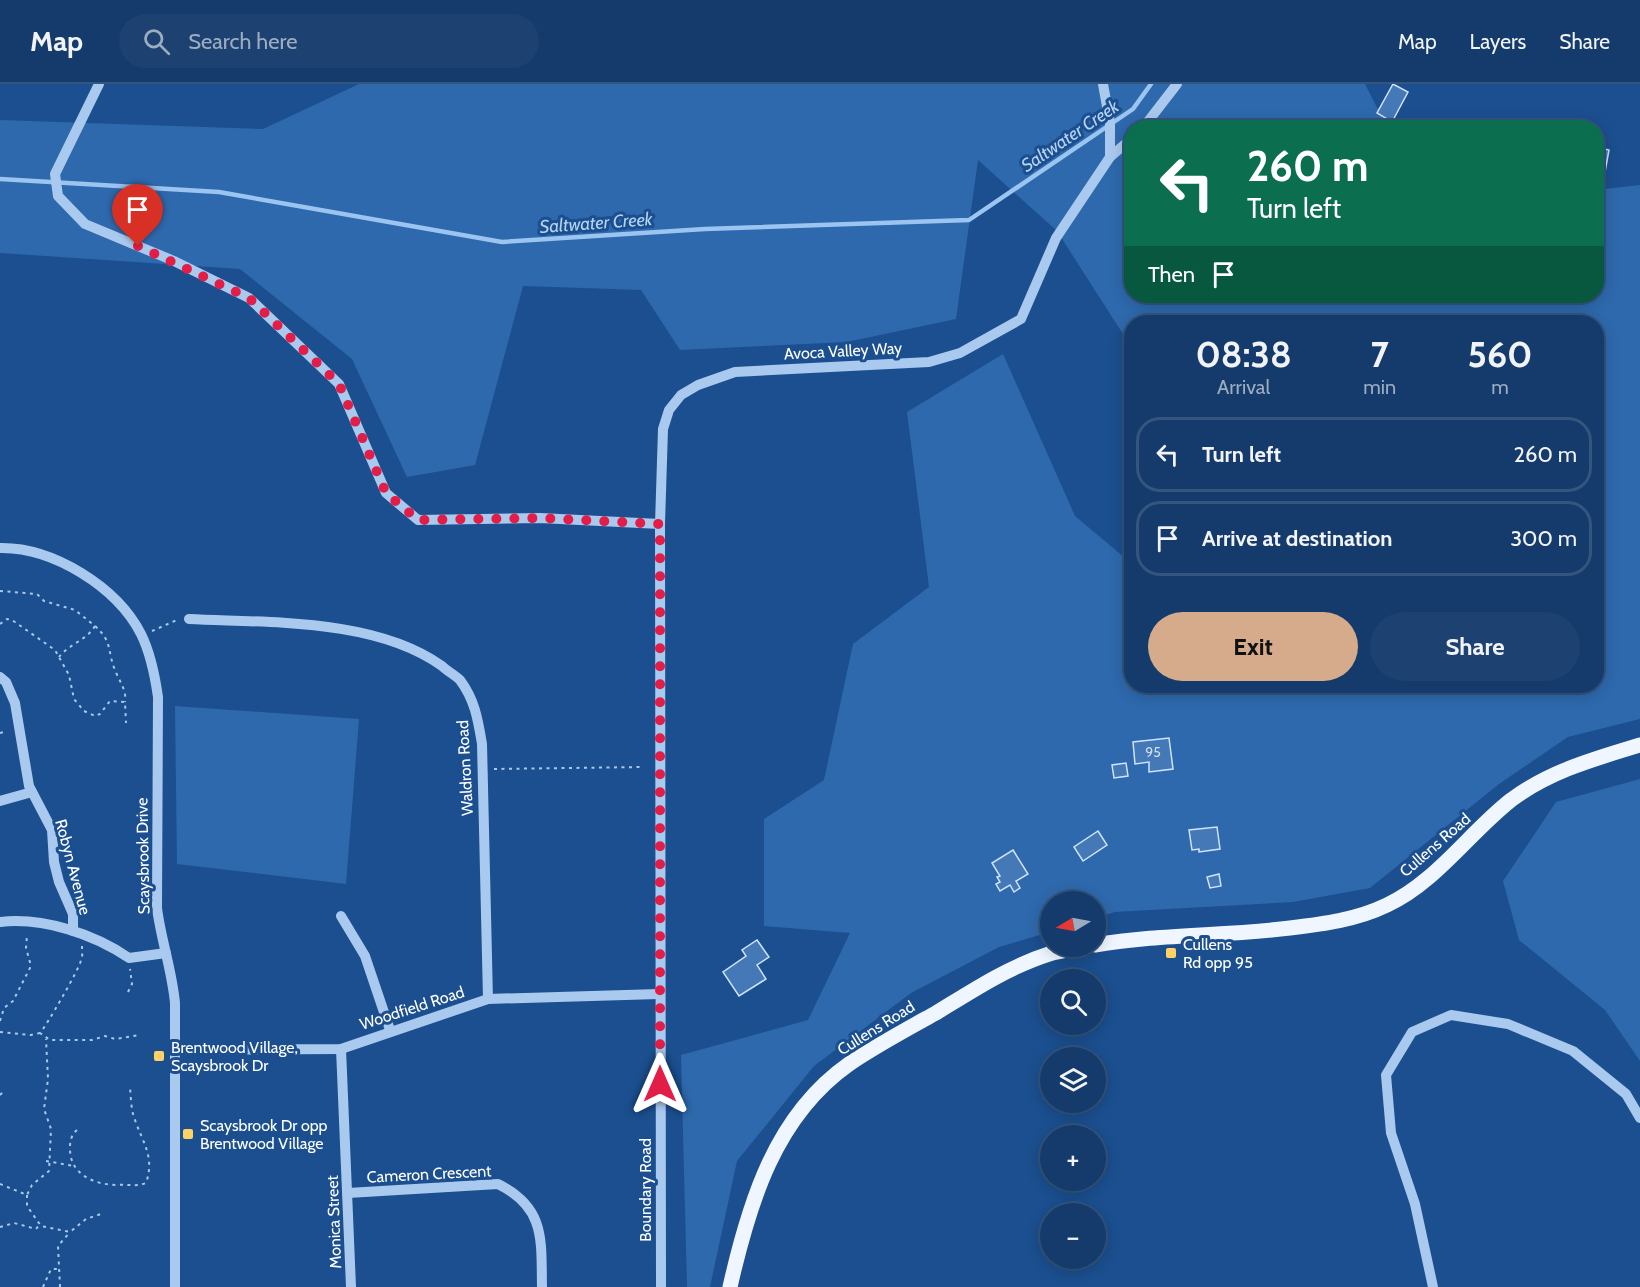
<!DOCTYPE html>
<html lang="en">
<head>
<meta charset="utf-8">
<style>
  :root { --surface:#143b6b; --page:#1d4271; --text:#f1f3f6; --muted:#9dadc1; --line:#33557e; --accent:#d6ab8b }
  body { margin:0; font-family:Cabin,sans-serif; background:var(--page); color:var(--text); height:100vh; display:flex; flex-direction:column; font-size:22px; white-space:nowrap }
  * { box-sizing:border-box; margin:0 }
  p { font-size:20px; color:var(--muted) }
  .icon { flex:none; width:33px; height:33px; fill:none; stroke:currentColor; stroke-width:2; stroke-linecap:round; stroke-linejoin:round }
  .map { position:relative; flex:1; overflow:hidden }
  .sheet { position:absolute; left:1124px; top:231px; width:480px; height:378px; display:flex; flex-direction:column; background:var(--surface); border-radius:24px; box-shadow:0 3px 15px #0003,0 0 0 2px var(--line) }
  .sheet>* { flex:none }
  .banner { position:absolute; left:1124px; top:36px; width:480px; height:183px; border-radius:24px; box-shadow:0 3px 15px #0003,0 0 0 2px var(--line); background:#0b6e4f; color:#fff; overflow:hidden }
  .needle { width:39px; rotate:260deg }
  .tools { position:absolute; left:1040px; top:807px; display:grid; gap:12px }
  .tools a { display:grid; place-items:center; width:66px; height:66px; border-radius:50%; background:var(--surface); box-shadow:0 3px 15px #0003,0 0 0 2px var(--line); font-size:30px }
  .pin { position:absolute; display:grid; place-items:center; width:51px; height:51px; color:#fff; margin:-62px -26px; border-radius:50% 50% 50% 0; rotate:-45deg; box-shadow:0 0 6px #0007 }
  .pin .icon { rotate:45deg }
  .me { position:absolute; width:66px; margin:-33px; rotate:0deg; stroke-linejoin:round; filter:drop-shadow(0 0 4px #0008) }
  .turn { display:flex; align-items:center; gap:21px; height:126px; padding:0 24px; font-size:27px }
  .turn .icon { width:78px; height:78px; stroke-width:2.5 }
  .turn b { display:block; font-size:42px; line-height:51px }
  .then { display:flex; align-items:center; height:57px; padding:0 24px; background:#0003; gap:12px; font-size:22px }
  .eta { display:flex; justify-content:space-evenly; align-items:center; height:102px; text-align:center }
  .eta b { font-size:36px; font-weight:700; line-height:42px }
  .button { display:flex; gap:12px; margin-top:auto; padding:12px 24px }
  .button a { flex:1; height:69px; border-radius:36px; background:var(--accent); color:#111; font-size:24px; font-weight:700; line-height:69px; text-align:center }
  .button a+a { background:var(--page); color:var(--text) }
  ul { padding:0; list-style:none }
  li { display:flex; align-items:center; gap:18px; height:75px; margin:0 12px 9px; padding:0 12px; border:3px solid var(--line); border-radius:24px }
  li div { flex:1 }
  li b { display:block; font-size:22px }
  li em { font-style:normal }
  header { display:flex; align-items:center; gap:36px; box-sizing:border-box; height:84px; padding:0 30px; background:var(--surface); border-bottom:2px solid var(--line) }
  header strong { font-size:28px }
  nav { display:flex; gap:33px; margin-inline-start:auto; font-size:21px }
  .search { width:420px; height:54px; background:var(--page); display:flex; align-items:center; gap:15px; box-sizing:border-box; padding:0 21px; border-radius:33px; color:var(--muted); font-size:22px }
  .map>svg:first-child { display:block }
  .green { fill:#2e69ad }
  .lines { fill:none; stroke-linecap:round; stroke-linejoin:round }
  .stream { stroke:#9cc4f0; stroke-width:4.5 }
  .building { fill:#4478b7; stroke:#cfe3fa; stroke-width:1.5 }
  .path { stroke:#a9c9ee; stroke-width:2; stroke-dasharray:3 4.5; stroke-linecap:butt }
  .minor { stroke:#a9c9ee; stroke-width:10 }
  .major { stroke:#f0f6ff; stroke-width:15 }
  .path-bridge { stroke:#a9c9ee; stroke-width:2; stroke-dasharray:3 4.5; stroke-linecap:butt }
  .route { stroke:#e11d48; stroke-width:10; stroke-dasharray:0 18 }
  .poi-dot { fill:#ffd166; stroke:#1b4f8f; stroke-width:2 }
  .labels { text-anchor:middle; dominant-baseline:central; stroke-width:6; stroke-linejoin:round; paint-order:stroke }
  .number-label { font-size:14px; fill:#d0dded }
  .street-label { font-size:16px; fill:#fff; stroke:#1b4f8f }
  .poi-label { font-size:16px; fill:#fff; stroke:#1b4f8f; text-anchor:start }
  .water-label { font-size:18px; font-style:italic; fill:#b5d3f5; stroke:#1b4f8f }
</style>
</head>
<body>
<header>
<strong>Map</strong>
<div class="search"><svg class="icon" aria-label="search" viewBox="0 0 24 24"><circle cx="10" cy="10" r="6"/><path d="M15 15l6 6"/></svg>Search here</div>
<nav><a>Map</a><a>Layers</a><a>Share</a></nav>
</header>
<div class="map">
<svg width="1640" height="1203" viewBox="0 0 1640 1203">
  <rect width="100%" height="100%" fill="#1b4f8f"/>
  <g class="green">
    <path d="M359,0H1365L1387,43L1131,44V212H1596V106L1640,101V635L1568,653L1499,700L1370,804L1293,818L1115,828L1095,834V818H1050V848L999,863L911,909L814,982L737,1077L710,1203H687L681,971L808,936L850,849L764,842V735L824,696L853,560L929,503L907,328L1003,270L1075,432L1131,479V602H1596V238H1131L1130,261L1057,147L978,76L956,235L847,258L680,266L641,206L523,202L475,381L407,393L352,275L240,185L0,169V36L263,45Z"/>
    <path d="M175,622L359,635L346,800L177,780Z"/>
    <path d="M1640,695V977L1605,926L1519,856L1503,797L1556,718Z"/>
  </g>
  <g class="lines">
    <path class="stream" d="M0,95L219,108L502,158L705,145L969,136L1133,25L1151,0"/>
  </g>
  <g class="building">
    <path d="M1393,0L1408,8L1392,38L1377,29Z"/>
    <path d="M1565,37L1594,43V44H1564Z"/>
    <path d="M1596,63L1609,66L1605,88L1596,86Z"/>
    <path d="M1169,654L1173,685L1149,688V678L1135,680L1133,658Z"/>
    <path d="M1126,679L1128,692L1114,694L1112,681Z"/>
    <path d="M1217,743L1220,765L1199,768V765L1192,766L1189,746Z"/>
    <path d="M1098,747L1107,761L1083,777L1074,763Z"/>
    <path d="M1013,766L1028,790L1016,797L1020,804L1014,808L1010,801L1000,807L996,800L1000,798L997,793L1000,792L992,779Z"/>
    <path d="M1219,790L1221,802L1210,804L1207,793Z"/>
    <path d="M757,856L769,873L757,881L766,895L739,912L723,888L746,872L742,866Z"/>
  </g>
  <g class="lines">
    <g class="path">
      <path d="M0,507L37,510L44,517L75,526L95,542C87,556 69,560 59,573"/>
      <path d="M0,540L7,535L12,536L55,566L69,591L74,615L84,627L95,632L100,630L110,617L125,618L126,639"/>
      <path d="M95,542C113,558 107,567 115,586C119,597 127,606 125,618"/>
      <path d="M152,547L177,536"/>
      <path d="M0,649L7,647"/>
      <path d="M494,685L644,683"/>
      <path d="M82,862C82,867 83,872 81,876C80,884 45,944 40,949L50,956H92L105,952L115,955L139,951"/>
      <path d="M128,908L132,900L130,885"/>
      <path d="M0,937L4,924L13,917L31,882L26,864L27,851"/>
      <path d="M0,948L31,951L40,949"/>
      <path d="M0,1011L3,1008"/>
      <path d="M77,1046C72,1050 70,1056 70,1063C69,1091 95,1101 118,1101C129,1100 136,1103 146,1099C155,1073 143,1059 135,1036C131,1027 131,1014 130,1004"/>
      <path d="M0,1100L27,1111L32,1101L49,1087L51,1045L44,1025L48,995L46,955"/>
      <path d="M27,1111V1122L41,1142L70,1148L86,1135L104,1129"/>
      <path d="M0,1143L14,1139L36,1145L40,1140"/>
      <path d="M43,1203L51,1185H59"/>
      <path d="M60,1203L58,1162L70,1148"/>
    </g>
    <g class="minor">
      <path d="M99,0L55,90L58,112L85,140L174,177L249,214L339,300L386,409L418,436L540,434L660,440"/>
      <path d="M1103,0L1110,39V73"/>
      <path d="M1143,44L1177,0"/>
      <path d="M0,464C53,463 117,503 141,550C151,570 155,592 158,613L157,824C161,856 172,886 175,919V1203"/>
      <path d="M189,535C268,539 375,534 442,582C447,587 455,591 460,596C475,616 478,636 482,660L488,915"/>
      <path d="M0,593L6,598L15,619L29,702L52,746L54,778L59,798L73,830V847"/>
      <path d="M0,717L32,708"/>
      <path d="M341,832L365,872L390,946"/>
      <path d="M0,838C43,833 94,850 129,874L166,869"/>
      <path d="M341,965L351,1203"/>
      <path d="M175,966L341,965L488,915L659,910"/>
      <path d="M348,1109L498,1100C546,1124 541,1156 542,1203"/>
      <path d="M661,1203L660,440L663,345L669,326L681,311L698,301L735,288L929,278L960,269L1021,235L1056,154L1110,73L1131,55"/>
      <path d="M1433,1203L1415,1120L1391,1049L1386,991L1412,948L1451,931L1508,940L1573,967L1626,1010L1640,1034"/>
    </g>
    <g class="major">
      <path d="M1095,861C1159,850 1225,852 1290,844C1323,840 1356,836 1387,821C1436,798 1469,749 1511,716C1550,687 1594,675 1640,661"/>
      <path d="M730,1203C749,1119 775,1032 849,980C877,961 907,945 936,929C972,907 1008,883 1049,870C1062,866 1076,865 1089,862"/>
    </g>
    <path class="path-bridge" d="M46,1077L74,1082"/>
  </g>
  <g class="lines">
    <path class="route" d="M138,162L249,214L339,300L386,409L418,436L540,434L660,440V1000"/>
  </g>
  <g class="poi-dot">
    <rect x="1165" y="863" width="12" height="12" rx="3"/>
    <rect x="153" y="966" width="12" height="12" rx="3"/>
    <rect x="182" y="1044" width="12" height="12" rx="3"/>
  </g>
  <g class="labels">
    <g class="number-label">
      <text x="1153" y="668">95</text>
    </g>
    <g class="street-label">
      <text transform="translate(843 267) rotate(-3)">Avoca Valley Way</text>
      <text transform="translate(465 684) rotate(-93)">Waldron Road</text>
      <text transform="translate(1435 761) rotate(-41)">Cullens Road</text>
      <text transform="translate(143 772) rotate(-91)">Scaysbrook Drive</text>
      <text transform="translate(73 783) rotate(75)">Robyn Avenue</text>
      <text transform="translate(412 924) rotate(-18)">Woodfield Road</text>
      <text transform="translate(876 944) rotate(-32)">Cullens Road</text>
      <text transform="translate(429 1090) rotate(-3)">Cameron Crescent</text>
      <text transform="translate(645 1106) rotate(-90)">Boundary Road</text>
      <text transform="translate(334 1138) rotate(-92)">Monica Street</text>
    </g>
    <g class="poi-label">
      <text x="1183" y="860">Cullens<tspan x="1183" dy="18">Rd opp 95</tspan></text>
      <text x="171" y="963">Brentwood Village,<tspan x="171" dy="18">Scaysbrook Dr</tspan></text>
      <text x="200" y="1041">Scaysbrook Dr opp<tspan x="200" dy="18">Brentwood Village</tspan></text>
    </g>
    <g class="water-label">
      <text transform="translate(1070 52) rotate(-34)">Saltwater Creek</text>
      <text transform="translate(596 139) rotate(-4)">Saltwater Creek</text>
    </g>
  </g>
</svg>
<div class="tools">
<a><svg class="needle" viewBox="-14 -14 28 28"><path d="M0-13l5 13h-10z" fill="#e53935"/><path d="M0 13l5-13h-10z" fill="#9dadc1"/></svg></a>
<a><svg class="icon" aria-label="search" viewBox="0 0 24 24"><circle cx="10" cy="10" r="6"/><path d="M15 15l6 6"/></svg></a>
<a><svg class="icon" aria-label="layers" viewBox="0 0 24 24"><path d="M12 4l9 5-9 5-9-5zM3 14l9 5 9-5"/></svg></a>
<a>+</a>
<a>−</a>
</div>
<div class="pin" style="left:138px;top:162px;background:#d93025"><svg class="icon" aria-label="arrive" viewBox="0 0 24 24"><path d="M6 21V4h12l-3 4 3 4H6"/></svg></div>
<svg class="me" style="left:660px;top:1000px" viewBox="-20 -20 40 40"><path d="M0-17L14 15 0 8-14 15z" fill="#e11d48" stroke="#fff" stroke-width="4"/></svg>
<div class="banner">
<div class="turn"><svg class="icon" aria-label="left" viewBox="0 0 24 24"><path d="M17 20v-9H6M10 6l-5 5 5 5"/></svg><div><b>260 m</b>Turn left</div></div>
<div class="then">Then<svg class="icon" aria-label="arrive" viewBox="0 0 24 24"><path d="M6 21V4h12l-3 4 3 4H6"/></svg></div>
</div>
<section class="sheet">
<div class="eta">
<div><b>08:38</b><p>Arrival</p></div>
<div><b>7</b><p>min</p></div>
<div><b>560</b><p>m</p></div>
</div>
<ul>
<li><svg class="icon" aria-label="left" viewBox="0 0 24 24"><path d="M17 20v-9H6M10 6l-5 5 5 5"/></svg><div><b>Turn left</b></div><em>260 m</em></li>
<li><svg class="icon" aria-label="arrive" viewBox="0 0 24 24"><path d="M6 21V4h12l-3 4 3 4H6"/></svg><div><b>Arrive at destination</b></div><em>300 m</em></li>
</ul>
<div class="button"><a>Exit</a><a>Share</a></div>
</section>
</div>
</body>
</html>
